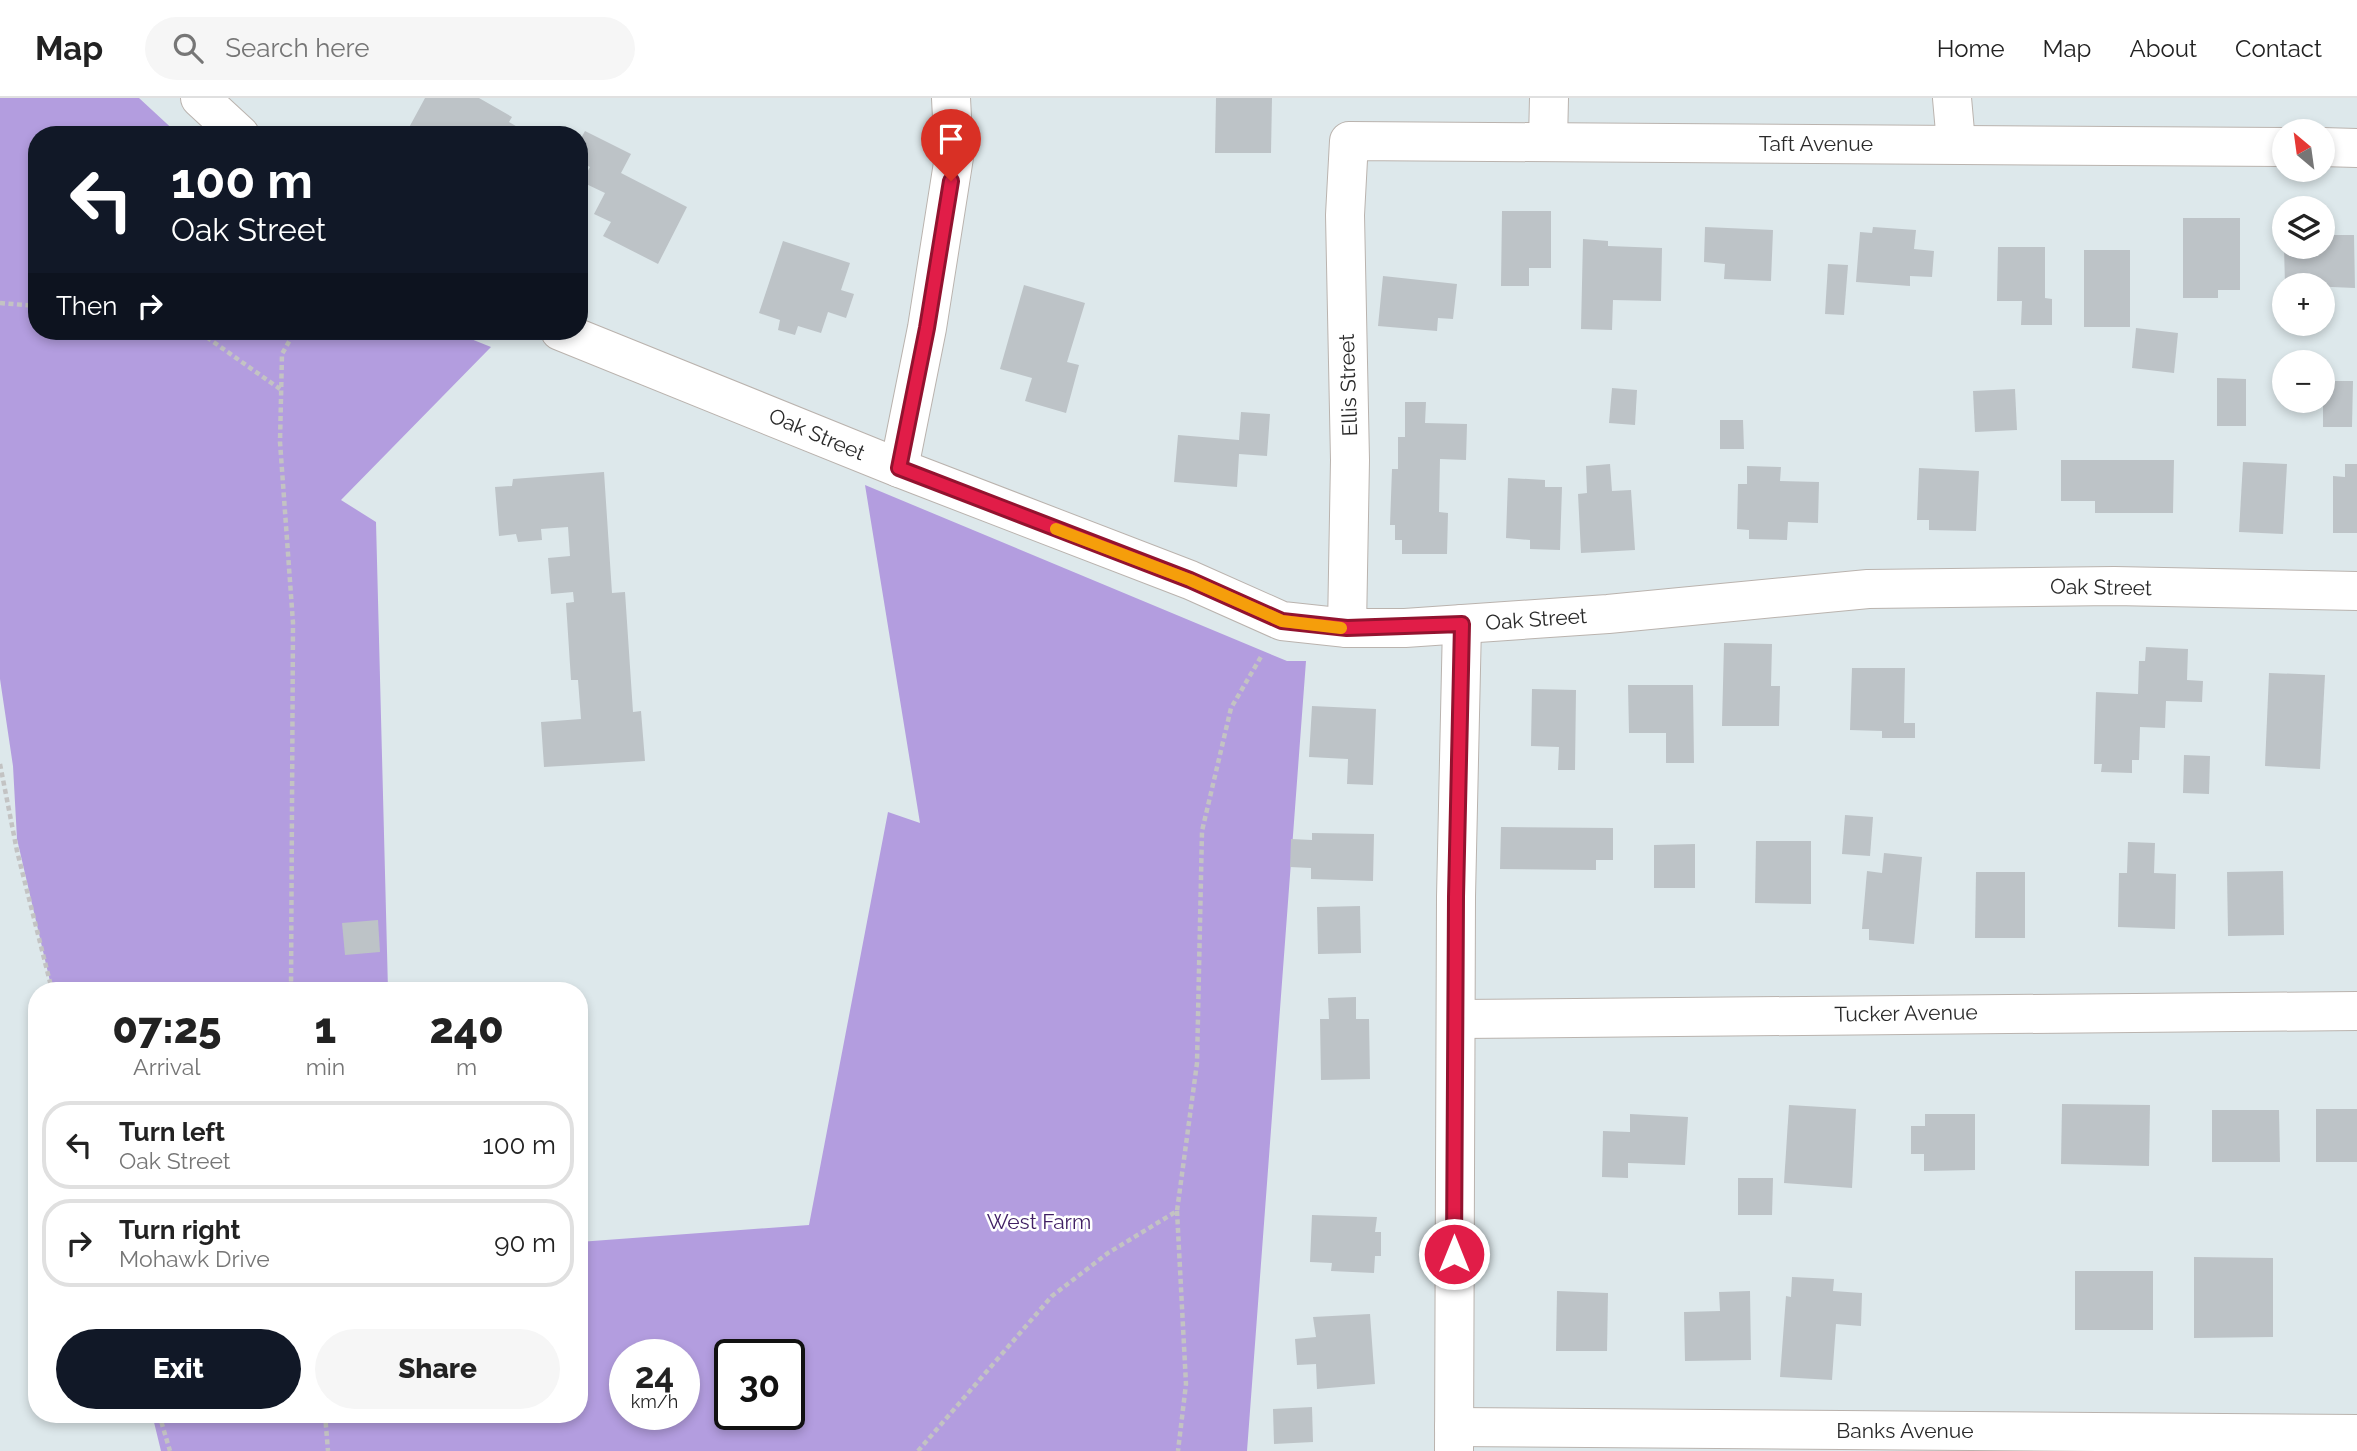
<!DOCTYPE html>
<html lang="en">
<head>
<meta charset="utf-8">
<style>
  :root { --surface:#fff; --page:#f6f6f6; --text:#222; --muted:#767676; --line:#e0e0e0; --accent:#111827 }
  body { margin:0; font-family:Raleway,sans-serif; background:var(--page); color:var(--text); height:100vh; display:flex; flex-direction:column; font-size:26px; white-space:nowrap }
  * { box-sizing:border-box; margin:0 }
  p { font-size:23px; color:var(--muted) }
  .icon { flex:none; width:38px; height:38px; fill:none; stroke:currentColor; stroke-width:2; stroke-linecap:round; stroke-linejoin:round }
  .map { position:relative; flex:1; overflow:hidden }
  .side { position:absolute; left:28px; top:884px; width:560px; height:441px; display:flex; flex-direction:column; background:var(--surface); border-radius:28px; box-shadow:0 4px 10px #0003 }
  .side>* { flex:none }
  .guide { position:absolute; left:28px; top:28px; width:560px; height:214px; border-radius:28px; box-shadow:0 4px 10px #0003; background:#111827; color:#fff; overflow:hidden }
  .needle { width:46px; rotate:331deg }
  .fabs { position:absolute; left:2272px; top:21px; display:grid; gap:14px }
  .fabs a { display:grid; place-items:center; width:63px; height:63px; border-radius:50%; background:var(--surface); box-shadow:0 4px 10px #0003; font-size:35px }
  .speed { position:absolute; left:609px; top:1241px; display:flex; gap:14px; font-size:35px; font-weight:700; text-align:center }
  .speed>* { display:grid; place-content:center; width:91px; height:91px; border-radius:50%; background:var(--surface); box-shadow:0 4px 10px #0003; line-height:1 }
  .speed small { font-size:18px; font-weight:400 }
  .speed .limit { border:4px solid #111; border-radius:10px; background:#fff; color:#111 }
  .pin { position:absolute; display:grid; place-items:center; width:60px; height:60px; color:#fff; margin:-72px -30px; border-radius:50% 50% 50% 0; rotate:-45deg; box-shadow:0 0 7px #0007 }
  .pin .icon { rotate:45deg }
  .me { position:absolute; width:77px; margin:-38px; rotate:0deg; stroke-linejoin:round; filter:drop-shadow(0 0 5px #0008) }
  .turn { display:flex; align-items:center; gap:24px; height:147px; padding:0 28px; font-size:32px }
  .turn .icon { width:91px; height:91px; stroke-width:2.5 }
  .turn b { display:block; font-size:49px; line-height:60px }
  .then { display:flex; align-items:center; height:66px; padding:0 28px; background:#0003; gap:14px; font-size:26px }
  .eta { display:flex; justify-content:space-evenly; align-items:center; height:119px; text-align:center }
  .eta b { font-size:42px; font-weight:800; line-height:49px }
  .primary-button { display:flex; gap:14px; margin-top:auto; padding:14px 28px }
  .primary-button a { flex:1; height:80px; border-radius:42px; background:var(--accent); color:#fff; font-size:28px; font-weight:800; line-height:80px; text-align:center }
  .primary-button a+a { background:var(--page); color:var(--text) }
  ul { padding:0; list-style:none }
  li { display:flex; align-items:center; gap:21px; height:88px; margin:0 14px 10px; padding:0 14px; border:4px solid var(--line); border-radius:28px }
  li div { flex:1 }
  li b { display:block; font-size:26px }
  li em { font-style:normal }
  header { display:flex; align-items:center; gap:42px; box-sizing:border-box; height:98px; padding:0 35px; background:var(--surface); border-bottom:2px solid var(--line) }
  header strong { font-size:33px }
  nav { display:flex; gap:38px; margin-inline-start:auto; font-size:24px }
  .search { width:490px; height:63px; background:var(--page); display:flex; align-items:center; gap:18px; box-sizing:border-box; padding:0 24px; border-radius:38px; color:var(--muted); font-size:26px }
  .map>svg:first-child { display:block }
  .green { fill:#b39ddf; fill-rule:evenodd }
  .building { fill:#bdc3c7 }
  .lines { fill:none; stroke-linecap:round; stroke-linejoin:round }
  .street-casing { stroke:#bab3ae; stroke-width:40 }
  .path { stroke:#c3c3c3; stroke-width:4.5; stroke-dasharray:5 3.5; stroke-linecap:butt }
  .street { stroke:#fff; stroke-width:38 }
  .route-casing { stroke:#92132f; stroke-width:18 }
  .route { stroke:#e11d48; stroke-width:12 }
  .slow { stroke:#f59e0b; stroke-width:12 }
  .labels { text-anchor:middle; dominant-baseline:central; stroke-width:5; stroke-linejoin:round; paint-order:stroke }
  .street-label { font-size:21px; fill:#2a2a2a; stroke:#fff }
  .park-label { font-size:21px; fill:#3f1e63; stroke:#fff }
</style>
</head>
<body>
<header>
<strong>Map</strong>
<div class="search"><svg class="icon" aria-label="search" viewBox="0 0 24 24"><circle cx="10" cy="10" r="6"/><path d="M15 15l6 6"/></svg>Search here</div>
<nav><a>Home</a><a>Map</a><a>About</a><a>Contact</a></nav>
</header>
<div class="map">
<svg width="2357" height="1353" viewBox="0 0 2357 1353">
  <rect width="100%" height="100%" fill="#dde8eb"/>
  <g class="green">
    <path d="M0,0H139L179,37H37V233H451L491,249L341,402L376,424L388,892H52L17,741L13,668L0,581Z"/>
    <path d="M865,387L1287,563H1306L1247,1353H161L152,1316H579V1144L809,1127L888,714L920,725ZM625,1256H684V1316H625ZM730,1256H789V1316H730Z"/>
  </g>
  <g class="building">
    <path d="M425,0H479L512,19L509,24L531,37H405Z"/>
    <path d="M1216,0H1272L1271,55H1215Z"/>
    <path d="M585,33L631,56L621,75L687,109L658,166L603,138L611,124L594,116L605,95L582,84L590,69L579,63V44Z"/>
    <path d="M1502,113H1551V170H1529V188H1501Z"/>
    <path d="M2183,120H2240V192H2218V200H2183Z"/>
    <path d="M1705,129L1773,132L1771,183L1724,181L1725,166L1704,164Z"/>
    <path d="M1873,129L1916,132L1914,151L1934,153L1932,179L1910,178V188L1856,184L1860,134L1872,135Z"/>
    <path d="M2322,137H2354L2355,190L2285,187L2284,149H2322Z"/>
    <path d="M1583,141L1608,143V148L1662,150L1661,203L1613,202L1612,232L1581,231Z"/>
    <path d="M783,143L850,165L841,192L854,196L846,220L828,214L821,235L798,228L795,237L778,232L780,222L759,215Z"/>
    <path d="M1998,149H2045V200L2052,201V227H2021L2022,203H1997Z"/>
    <rect x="2084" y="152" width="46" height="77"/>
    <path d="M1828,166L1848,167L1844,217L1825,216Z"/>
    <path d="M1383,178L1457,186L1453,221L1438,220L1437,233L1378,228Z"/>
    <path d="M1024,187L1085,205L1067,264L1079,267L1066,315L1025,303L1032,280L1000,271Z"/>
    <path d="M2136,230L2178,235L2174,275L2132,270Z"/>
    <path d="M2217,280L2246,281V328H2217Z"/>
    <path d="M2323,283H2353L2352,329H2323Z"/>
    <path d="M1612,290L1637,292L1635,327L1609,325Z"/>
    <path d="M2015,291L2017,332L1975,334L1973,293Z"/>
    <path d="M1405,304H1426L1425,325L1467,326L1466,362L1440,361L1439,414L1448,415L1447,456H1402V442H1395V427H1390L1392,371H1398V339H1405Z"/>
    <path d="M1241,314L1270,316L1267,358L1239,356L1237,389L1174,384L1178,337L1239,342Z"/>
    <path d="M1720,322H1743L1744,351H1720Z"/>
    <path d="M2061,362H2174L2173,415H2095V403H2061Z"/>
    <path d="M2243,364L2287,366L2283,436L2239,434Z"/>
    <path d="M1610,366L1612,393L1631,392L1635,452L1581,455L1578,396L1587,395L1586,368Z"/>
    <path d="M2345,366H2357V435H2333V378L2345,379Z"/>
    <path d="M1747,368L1781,369L1780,383L1819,384L1818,425L1788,424L1787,442L1749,441V432L1737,431L1738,386H1747Z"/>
    <path d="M1919,370L1979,373L1976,433L1929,432V422H1917Z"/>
    <path d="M604,374L612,495L625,494L633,614L641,613L645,663L544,669L541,624L581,621L578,582H571L566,505L574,504L573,494L551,496L548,460L570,458L568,429L541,431L542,442L518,444L516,436L499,438L495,389L512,388L513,381Z"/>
    <path d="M1508,380L1545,382V389H1562L1560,452L1530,451V442L1506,440Z"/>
    <path d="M1724,545L1772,546L1771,588H1780L1779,628H1722Z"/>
    <path d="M2146,549L2188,551L2187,582L2203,583L2202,604L2166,603L2165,630L2140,629L2139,662H2132V675L2101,674L2102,666H2094L2096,594L2138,596L2139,563H2145Z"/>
    <path d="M1852,570H1905L1904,625H1915V640H1882V633L1850,632Z"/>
    <path d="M2269,575L2325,577L2320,671L2265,668Z"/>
    <path d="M1628,587H1693L1694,665H1666V635H1629Z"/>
    <path d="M1532,591L1576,592L1575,672H1558L1559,649L1531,648Z"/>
    <path d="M1312,608L1376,611L1373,687L1347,686L1348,661L1309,659Z"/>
    <path d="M2184,657L2210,658L2209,696L2183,695Z"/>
    <path d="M1845,717L1873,719L1870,758L1842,756Z"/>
    <path d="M1501,729L1613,730V762H1596V772L1500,771Z"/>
    <path d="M1312,735L1374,736L1373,783L1311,781V770L1290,769L1291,741L1312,742Z"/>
    <path d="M1756,743H1811V806L1755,805Z"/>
    <path d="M2128,744L2155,745L2154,775L2176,776L2175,831L2118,829L2119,775H2127Z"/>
    <path d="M1695,746V790H1654V747Z"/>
    <path d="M1884,755L1922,759L1914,846L1869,842V831H1862L1867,773L1882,775Z"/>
    <path d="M2283,773L2284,837L2228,838L2227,774Z"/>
    <path d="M1976,774H2025V840H1975Z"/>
    <path d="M1360,808L1361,855L1318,856L1317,809Z"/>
    <path d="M378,822L380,854L345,857L342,825Z"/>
    <path d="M1356,899V921H1369L1370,981L1321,982L1320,921H1329L1328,900Z"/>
    <path d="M2062,1006L2150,1007L2149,1068L2061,1066Z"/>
    <path d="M1789,1007L1856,1011L1852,1090L1784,1085Z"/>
    <rect x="2316" y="1011" width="41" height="53"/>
    <path d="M2212,1012H2279L2280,1064H2212Z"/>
    <path d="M1630,1016L1688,1019L1685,1067L1628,1065V1080L1602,1079L1603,1033L1630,1034Z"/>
    <path d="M1925,1016H1975V1072L1924,1073V1056H1911V1028H1925Z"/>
    <path d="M1738,1080H1773L1772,1117H1738Z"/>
    <path d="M1312,1117L1377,1119L1375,1134H1381V1158H1375L1374,1175L1331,1173L1332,1165L1310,1164Z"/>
    <path d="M2194,1159L2273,1160V1239L2194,1240Z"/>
    <rect x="2075" y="1173" width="78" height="59"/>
    <path d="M1792,1179L1834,1181L1833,1193L1862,1195L1861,1228L1836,1226L1832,1282L1780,1279L1786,1198L1791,1199Z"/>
    <path d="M1557,1193L1608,1195L1607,1253H1556Z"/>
    <path d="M1750,1193L1751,1262L1685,1263L1684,1214L1720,1213L1719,1194Z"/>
    <path d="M1370,1216L1375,1286L1317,1291L1316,1266L1297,1267L1295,1241L1316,1239L1313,1219Z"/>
    <path d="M1312,1309L1313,1344L1274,1346L1273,1311Z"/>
  </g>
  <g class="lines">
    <g class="street-casing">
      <g id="street">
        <path d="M200,0L240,37"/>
        <path d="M1952,0L1956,45"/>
        <path d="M1548,43L1549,0"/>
        <path d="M2322,49L2357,50"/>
        <path d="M560,233L899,370L1190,482L1282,523L1347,530H1405L1608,516L1868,491L2114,488L2357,493"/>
        <path d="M899,370L927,230L954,59L951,0"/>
        <path d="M1347,530L1350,362L1345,117L1349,43L2284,49"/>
        <path d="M1456,921L2357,913"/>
        <path d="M1454,1329L2357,1336"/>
        <path d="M1454,1353L1456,799L1462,526"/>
      </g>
    </g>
    <g class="path">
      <path d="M0,205L37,208"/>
      <path d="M191,233L205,238L280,291"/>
      <path d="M0,666L17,753L52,892"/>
      <path d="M291,892L293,525L280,344L282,256L295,233"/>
      <path d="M1177,1113L1186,1286L1178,1353"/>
      <path d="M159,1316L170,1353"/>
      <path d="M325,1316L328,1353"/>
      <path d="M918,1353L1052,1198L1108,1155L1177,1113L1197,965L1202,733L1231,610L1262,557"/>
    </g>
    <use href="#street" class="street"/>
  </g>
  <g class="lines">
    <g class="route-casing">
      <path id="route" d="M951,83L927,230L899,370L1190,482L1282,523L1347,530L1462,526L1456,799L1454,1156"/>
    </g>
    <use href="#route" class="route"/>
    <path class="slow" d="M1056,431L1190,482L1282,523L1341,530"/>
  </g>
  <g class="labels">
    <g class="street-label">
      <text x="1816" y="45">Taft Avenue</text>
      <text transform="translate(1348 287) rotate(-92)">Ellis Street</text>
      <text transform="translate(817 336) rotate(23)">Oak Street</text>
      <text transform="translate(2101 489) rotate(1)">Oak Street</text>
      <text transform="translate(1536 521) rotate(-4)">Oak Street</text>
      <text transform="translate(1906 915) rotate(-1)">Tucker Avenue</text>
      <text x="1905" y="1332">Banks Avenue</text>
    </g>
    <g class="park-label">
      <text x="1039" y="1123">West Farm</text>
    </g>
  </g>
</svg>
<div class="fabs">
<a><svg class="needle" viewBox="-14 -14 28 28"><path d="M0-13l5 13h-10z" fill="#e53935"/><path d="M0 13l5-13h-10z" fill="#767676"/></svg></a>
<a><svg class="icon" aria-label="layers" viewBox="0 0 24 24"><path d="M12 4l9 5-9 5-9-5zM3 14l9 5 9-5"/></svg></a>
<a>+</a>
<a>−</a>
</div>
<div class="speed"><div>24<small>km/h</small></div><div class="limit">30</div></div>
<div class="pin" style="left:951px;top:83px;background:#d93025"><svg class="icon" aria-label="arrive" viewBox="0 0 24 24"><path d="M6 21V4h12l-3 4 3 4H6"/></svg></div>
<svg class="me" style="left:1454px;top:1156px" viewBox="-20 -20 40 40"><circle r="17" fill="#e11d48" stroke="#fff" stroke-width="3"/><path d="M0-11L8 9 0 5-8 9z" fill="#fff"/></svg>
<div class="guide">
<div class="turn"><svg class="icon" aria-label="left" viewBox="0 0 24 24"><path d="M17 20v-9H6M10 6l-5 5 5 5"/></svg><div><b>100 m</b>Oak Street</div></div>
<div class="then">Then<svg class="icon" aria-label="right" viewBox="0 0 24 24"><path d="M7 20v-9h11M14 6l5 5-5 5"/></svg></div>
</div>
<section class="side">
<div class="eta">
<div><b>07:25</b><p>Arrival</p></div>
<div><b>1</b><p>min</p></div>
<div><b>240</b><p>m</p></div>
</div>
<ul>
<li><svg class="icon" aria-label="left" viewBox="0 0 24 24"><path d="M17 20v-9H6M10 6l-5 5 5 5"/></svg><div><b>Turn left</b><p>Oak Street</p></div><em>100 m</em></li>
<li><svg class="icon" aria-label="right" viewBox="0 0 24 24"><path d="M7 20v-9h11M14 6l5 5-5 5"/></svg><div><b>Turn right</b><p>Mohawk Drive</p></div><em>90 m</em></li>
</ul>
<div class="primary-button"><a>Exit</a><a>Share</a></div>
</section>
</div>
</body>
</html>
